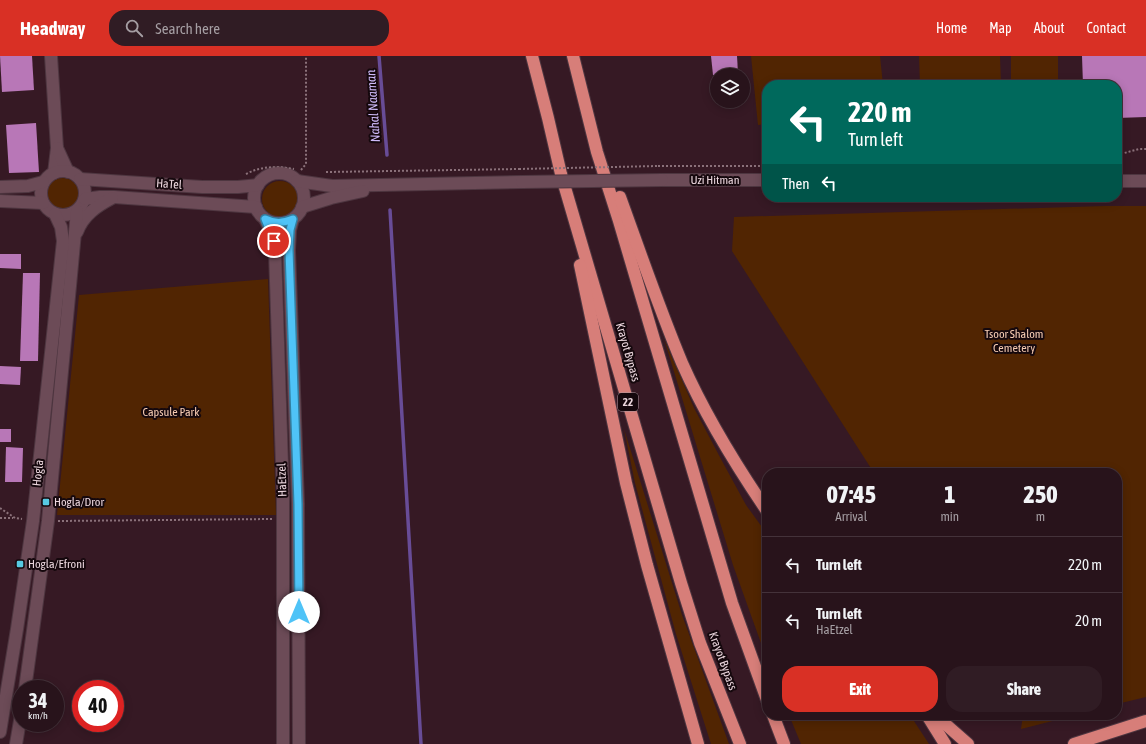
<!DOCTYPE html>
<html lang="en">
<head>
<meta charset="utf-8">
<style>
  :root { --surface:#28131b; --page:#301c24; --text:#f1f3f6; --muted:#a59ea3; --line:#44323a; --accent:#d93025 }
  body { margin:0; font-family:"Asap Condensed",sans-serif; background:var(--page); color:var(--text); height:100vh; display:flex; flex-direction:column; font-size:15px; white-space:nowrap }
  * { box-sizing:border-box; margin:0 }
  p { font-size:13px; color:var(--muted) }
  .icon { flex:none; width:22px; height:22px; fill:none; stroke:currentColor; stroke-width:2; stroke-linecap:round; stroke-linejoin:round }
  .map { position:relative; flex:1; overflow:hidden }
  .drawer { position:absolute; left:762px; top:412px; width:360px; height:252px; display:flex; flex-direction:column; background:var(--surface); border-radius:16px; box-shadow:0 2px 10px #0003,0 0 0 1px var(--line) }
  .drawer>* { flex:none }
  .hud { position:absolute; left:762px; top:24px; width:360px; height:122px; border-radius:16px; box-shadow:0 2px 10px #0003,0 0 0 1px var(--line); background:#00695c; color:#fff; overflow:hidden }
  .buttons { position:absolute; left:710px; top:12px; display:grid; gap:8px }
  .buttons a { display:grid; place-items:center; width:40px; height:40px; border-radius:50%; background:var(--surface); box-shadow:0 2px 10px #0003,0 0 0 1px var(--line); font-size:20px }
  .speed { position:absolute; left:12px; top:624px; display:flex; gap:8px; font-size:20px; font-weight:700; text-align:center }
  .speed>* { display:grid; place-content:center; width:52px; height:52px; border-radius:50%; background:var(--surface); box-shadow:0 2px 10px #0003,0 0 0 1px var(--line); line-height:1 }
  .speed small { font-size:10px; font-weight:400 }
  .speed .limit { border:6px solid #d22; background:#fff; color:#111 }
  .pin { position:absolute; display:grid; place-items:center; width:34px; height:34px; color:#fff; margin:-17px; border:2px solid #fff; border-radius:50%; box-shadow:0 1px 4px #0007 }
  .me { position:absolute; width:44px; margin:-22px; rotate:0deg; stroke-linejoin:round; filter:drop-shadow(0 0 3px #0008) }
  .turn { display:flex; align-items:center; gap:14px; height:84px; padding:0 20px; font-size:18px }
  .turn .icon { width:52px; height:52px; stroke-width:2.5 }
  .turn b { display:block; font-size:28px; line-height:34px }
  .then { display:flex; align-items:center; height:38px; padding:0 20px; background:#0003; gap:8px; font-size:15px }
  .eta { display:flex; justify-content:space-evenly; align-items:center; height:68px; text-align:center }
  .eta b { font-size:24px; font-weight:800; line-height:28px }
  .primary-button { display:flex; gap:8px; margin-top:auto; padding:8px 20px }
  .primary-button a { flex:1; height:46px; border-radius:16px; background:var(--accent); color:#fff; font-size:16px; font-weight:800; line-height:46px; text-align:center }
  .primary-button a+a { background:var(--page); color:var(--text) }
  ul { padding:0; list-style:none }
  li { display:flex; align-items:center; gap:12px; height:56px; padding:0 20px; border-top:1px solid var(--line) }
  li div { flex:1 }
  li b { display:block; font-size:15px }
  li em { font-style:normal }
  header { display:flex; align-items:center; gap:24px; box-sizing:border-box; height:56px; padding:0 20px; background:var(--accent); color:#fff }
  header strong { font-size:19px }
  nav { display:flex; gap:22px; margin-inline-start:auto; font-size:14px }
  .search { width:280px; height:36px; background:var(--page); display:flex; align-items:center; gap:10px; box-sizing:border-box; padding:0 14px; border-radius:16px; color:var(--muted); font-size:15px }
  .map>svg:first-child { display:block }
  .green { fill:#512502 }
  .lines { fill:none; stroke-linecap:round; stroke-linejoin:round }
  .stream { stroke:#684c97; stroke-width:3.5 }
  .building { fill:#b877b7 }
  .street-casing { stroke:#4e3640; stroke-width:14 }
  .secondary-casing { stroke:#4e3640; stroke-width:14 }
  .highway-casing { stroke:#4e3640; stroke-width:14 }
  .path { stroke:#8b717a; stroke-width:2; stroke-dasharray:2 2; stroke-linecap:butt }
  .street { stroke:#6c4b57; stroke-width:12 }
  .secondary { stroke:#6c4b57; stroke-width:12 }
  .highway { stroke:#d77e79; stroke-width:12 }
  .secondary-bridge-casing { stroke:#4e3640; stroke-width:14; stroke-linecap:butt }
  .path-bridge { stroke:#8b717a; stroke-width:2; stroke-dasharray:2 2; stroke-linecap:butt }
  .secondary-bridge { stroke:#6c4b57; stroke-width:12 }
  .route-casing { stroke:#337fa1; stroke-width:10 }
  .route { stroke:#4fc3f7; stroke-width:7 }
  .poi-dot { fill:#57c9e2; stroke:#15080d; stroke-width:1.5 }
  .labels { text-anchor:middle; dominant-baseline:central; stroke-width:4; stroke-linejoin:round; paint-order:stroke }
  .shield { fill:#15080d; stroke:#ab989f; stroke-width:1 }
  .shield-label { font-size:11px; font-weight:bold; fill:#ebd6dd }
  .street-label { font-size:12px; fill:#ebd6dd; stroke:#15080d }
  .park-label { font-size:12px; fill:#f7ccb3; stroke:#15080d }
  .poi-label { font-size:12px; fill:#ebd6dd; stroke:#15080d; text-anchor:start }
  .water-label { font-size:13px; font-style:italic; fill:#cebaf9; stroke:#15080d }
</style>
</head>
<body>
<header>
<strong>Headway</strong>
<div class="search"><svg class="icon" aria-label="search" viewBox="0 0 24 24"><circle cx="10" cy="10" r="6"/><path d="M15 15l6 6"/></svg>Search here</div>
<nav><a>Home</a><a>Map</a><a>About</a><a>Contact</a></nav>
</header>
<div class="map">
<svg width="1146" height="688" viewBox="0 0 1146 688">
  <rect width="100%" height="100%" fill="#361924"/>
  <g class="green">
    <path d="M751,0H880L883,29H767V68L758,69Z"/>
    <path d="M919,0H1000L1001,29H920Z"/>
    <rect x="1011" y="0" width="47" height="29"/>
    <circle cx="63" cy="138" r="16"/>
    <circle cx="280" cy="143" r="18"/>
    <path d="M1105,150H1146V641L1117,648V417H874L732,195L734,161Z"/>
    <path d="M268,223L276,459H57L79,239Z"/>
    <path d="M664,283L694,352L722,405L746,449L767,478V604L733,509Z"/>
    <path d="M624,373L682,559L729,688H711L676,578L635,427Z"/>
    <path d="M789,659H910L929,688H801Z"/>
    <path d="M1023,659H1076L1021,673Z"/>
  </g>
  <g class="lines">
    <g class="stream">
      <path d="M379,0L387,99"/>
      <path d="M390,154L421,688"/>
    </g>
  </g>
  <g class="building">
    <path d="M0,0H32L34,34L2,36Z"/>
    <path d="M711,0H737L738,17L713,19Z"/>
    <path d="M1082,0H1146V61L1117,62V29H1083Z"/>
    <path d="M36,67L39,116L9,117L6,69Z"/>
    <path d="M0,198H21V213L0,212Z"/>
    <path d="M23,217H40L38,305H20Z"/>
    <path d="M0,310L21,311L20,329L0,328Z"/>
    <rect x="0" y="373" width="11" height="13"/>
    <path d="M6,391L23,392L22,426H5Z"/>
  </g>
  <g class="lines">
    <g class="street-casing">
      <g id="street">
        <path d="M51,0L57,92L54,117"/>
        <path d="M57,92L68,116"/>
      </g>
    </g>
    <g class="secondary-casing">
      <g id="secondary">
        <circle cx="63" cy="137" r="22"/>
        <circle cx="279" cy="142" r="25"/>
        <path d="M80,123L202,131H238L258,129"/>
        <path d="M662,124H767"/>
        <path d="M297,125L332,130L522,126"/>
        <path d="M1117,125H1146"/>
        <path d="M0,131L28,130L43,126"/>
        <path d="M85,143L100,141H114L256,151"/>
        <path d="M0,145L43,147"/>
        <path d="M302,151L331,142L363,135"/>
        <path d="M265,163L272,178L275,195L283,439V688"/>
        <path d="M293,163L290,174L289,194L298,448L299,688"/>
        <path d="M77,176C83,159 97,150 112,142"/>
        <path d="M25,633L48,465L77,155"/>
        <path d="M0,676L17,573L33,465L63,185L61,171L55,158"/>
        <path d="M16,688L21,659"/>
      </g>
    </g>
    <g class="highway-casing">
      <g id="highway">
        <path d="M532,0L548,62L561,118L681,527L700,587L740,688"/>
        <path d="M573,0L597,96L619,165L732,547L767,644"/>
        <path d="M620,141C640,196 659,252 682,307C705,359 735,408 767,455"/>
        <path d="M580,209L626,427L647,509L698,688"/>
        <path d="M773,659L784,688"/>
        <path d="M927,659L945,688"/>
        <path d="M935,659L968,688"/>
        <path d="M1074,688L1146,665"/>
      </g>
    </g>
    <g class="path">
      <path d="M1117,99L1139,93H1146"/>
      <path d="M658,110H767"/>
      <path d="M301,114L306,108V0"/>
      <path d="M326,116L519,113"/>
      <path d="M246,118C261,110 277,110 294,113"/>
      <path d="M0,452L15,462L22,463"/>
      <path d="M0,462H13"/>
      <path d="M58,465L272,463"/>
    </g>
    <use href="#street" class="street"/>
    <use href="#secondary" class="secondary"/>
    <use href="#highway" class="highway"/>
    <g class="secondary-bridge-casing">
      <path id="secondary-bridge" d="M522,126L662,124"/>
    </g>
    <path class="path-bridge" d="M519,113L658,110"/>
    <use href="#secondary-bridge" class="secondary-bridge"/>
  </g>
  <g class="lines">
    <g class="route-casing">
      <path id="route" d="M274,185L265,163C275,168 283,167 293,163L290,174L289,194L298,448L299,556"/>
    </g>
    <use href="#route" class="route"/>
  </g>
  <g class="poi-dot">
    <rect x="42" y="442" width="8" height="8" rx="2"/>
    <rect x="16" y="504" width="8" height="8" rx="2"/>
  </g>
  <g class="labels">
    <rect class="shield" x="618" y="337" width="20" height="18" rx="3"/>
    <g class="shield-label">
      <text x="628" y="346">22</text>
    </g>
    <g class="street-label">
      <text x="715" y="124">Uzi Hitman</text>
      <text transform="translate(169 128) rotate(4)">HaTel</text>
      <text transform="translate(628 296) rotate(74)">Krayot Bypass</text>
      <text transform="translate(38 417) rotate(-84)">Hogla</text>
      <text transform="translate(282 424) rotate(-92)">HaEtzel</text>
      <text transform="translate(723 605) rotate(70)">Krayot Bypass</text>
    </g>
    <g class="park-label">
      <text x="1014" y="278">Tsoor Shalom<tspan x="1014" dy="14">Cemetery</tspan></text>
      <text x="171" y="356">Capsule Park</text>
    </g>
    <g class="poi-label">
      <text x="54" y="446">Hogla/Dror</text>
      <text x="28" y="508">Hogla/Efroni</text>
    </g>
    <g class="water-label">
      <text transform="translate(373 50) rotate(-94)">Nahal Naaman</text>
    </g>
  </g>
</svg>
<div class="buttons">
<a><svg class="icon" aria-label="layers" viewBox="0 0 24 24"><path d="M12 4l9 5-9 5-9-5zM3 14l9 5 9-5"/></svg></a>
</div>
<div class="speed"><div>34<small>km/h</small></div><div class="limit">40</div></div>
<div class="pin" style="left:274px;top:185px;background:#d93025"><svg class="icon" aria-label="arrive" viewBox="0 0 24 24"><path d="M6 21V4h12l-3 4 3 4H6"/></svg></div>
<svg class="me" style="left:299px;top:556px" viewBox="-20 -20 40 40"><circle r="19" fill="#fff"/><path d="M0-13L10 11 0 6-10 11z" fill="#4fc3f7"/></svg>
<div class="hud">
<div class="turn"><svg class="icon" aria-label="left" viewBox="0 0 24 24"><path d="M17 20v-9H6M10 6l-5 5 5 5"/></svg><div><b>220 m</b>Turn left</div></div>
<div class="then">Then<svg class="icon" aria-label="left" viewBox="0 0 24 24"><path d="M17 20v-9H6M10 6l-5 5 5 5"/></svg></div>
</div>
<section class="drawer">
<div class="eta">
<div><b>07:45</b><p>Arrival</p></div>
<div><b>1</b><p>min</p></div>
<div><b>250</b><p>m</p></div>
</div>
<ul>
<li><svg class="icon" aria-label="left" viewBox="0 0 24 24"><path d="M17 20v-9H6M10 6l-5 5 5 5"/></svg><div><b>Turn left</b></div><em>220 m</em></li>
<li><svg class="icon" aria-label="left" viewBox="0 0 24 24"><path d="M17 20v-9H6M10 6l-5 5 5 5"/></svg><div><b>Turn left</b><p>HaEtzel</p></div><em>20 m</em></li>
</ul>
<div class="primary-button"><a>Exit</a><a>Share</a></div>
</section>
</div>
</body>
</html>
